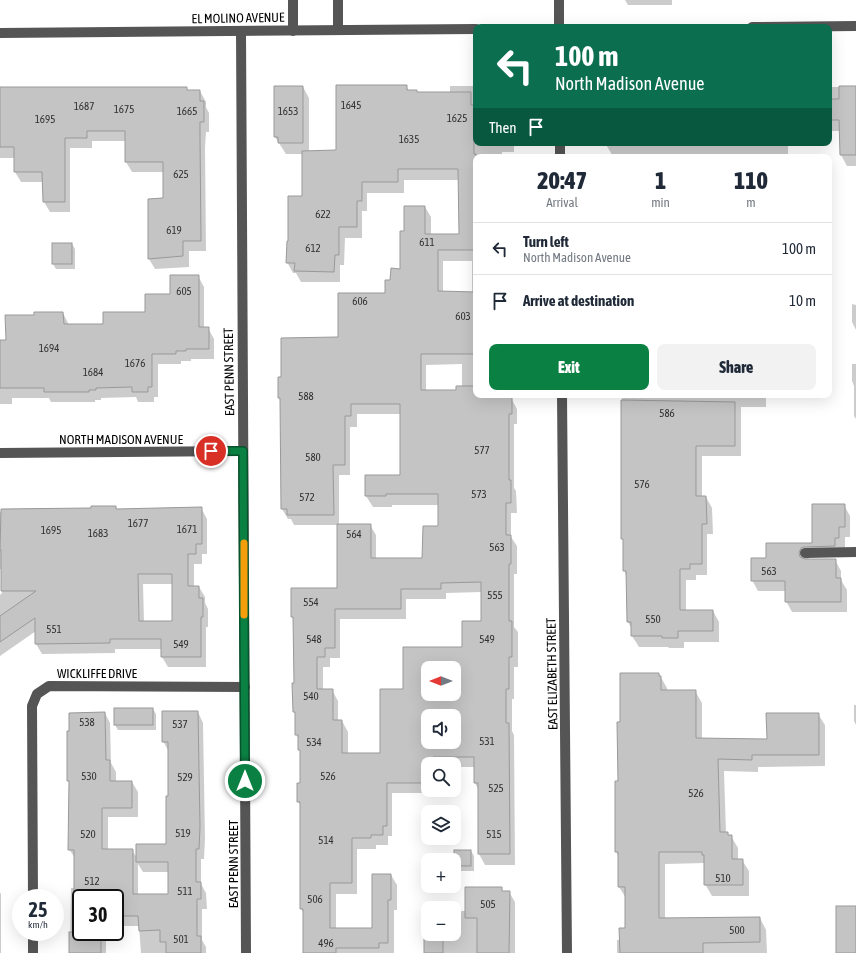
<!DOCTYPE html>
<html lang="en">
<head>
<meta charset="utf-8">
<style>
  :root { --surface:#fff; --page:#f2f2f3; --text:#1f2937; --muted:#747a83; --line:#e0e1e3; --accent:#0b8043 }
  body { margin:0; font-family:"Asap Condensed",sans-serif; background:var(--page); color:var(--text); height:100vh; display:flex; flex-direction:column; font-size:15px; white-space:nowrap }
  * { box-sizing:border-box; margin:0 }
  p { font-size:13px; color:var(--muted) }
  .icon { flex:none; width:22px; height:22px; fill:none; stroke:currentColor; stroke-width:2; stroke-linecap:round; stroke-linejoin:round }
  .map { position:relative; flex:1; overflow:hidden }
  .sheet { position:absolute; left:473px; top:154px; width:359px; height:244px; display:flex; flex-direction:column; background:var(--surface); border-radius:8px; box-shadow:0 4px 16px #0002 }
  .sheet>* { flex:none }
  .hud { position:absolute; left:473px; top:24px; width:359px; height:122px; border-radius:8px; box-shadow:0 4px 16px #0002; background:#0b6e4f; color:#fff; overflow:hidden }
  .needle { width:26px; rotate:270deg }
  .buttons { position:absolute; left:421px; top:661px; display:grid; gap:8px }
  .buttons a { display:grid; place-items:center; width:40px; height:40px; border-radius:8px; background:var(--surface); box-shadow:0 4px 16px #0002; font-size:20px }
  .speed { position:absolute; left:12px; top:889px; display:flex; gap:8px; font-size:20px; font-weight:700; text-align:center }
  .speed>* { display:grid; place-content:center; width:52px; height:52px; border-radius:50%; background:var(--surface); box-shadow:0 4px 16px #0002; line-height:1 }
  .speed small { font-size:10px; font-weight:400 }
  .speed .limit { border:2px solid #111; border-radius:6px; background:#fff; color:#111 }
  .pin { position:absolute; display:grid; place-items:center; width:34px; height:34px; color:#fff; margin:-17px; border:2px solid #fff; border-radius:50%; box-shadow:0 1px 4px #0007 }
  .me { position:absolute; width:44px; margin:-22px; rotate:0deg; stroke-linejoin:round; filter:drop-shadow(0 0 3px #0008) }
  .turn { display:flex; align-items:center; gap:14px; height:84px; padding:0 16px; font-size:18px }
  .turn .icon { width:52px; height:52px; stroke-width:2.5 }
  .turn b { display:block; font-size:28px; line-height:34px }
  .then { display:flex; align-items:center; height:38px; padding:0 16px; background:#0003; gap:8px; font-size:15px }
  .eta { display:flex; justify-content:space-evenly; align-items:center; height:68px; text-align:center }
  .eta b { font-size:24px; font-weight:800; line-height:28px }
  .primary-button { display:flex; gap:8px; margin-top:auto; padding:8px 16px }
  .primary-button a { flex:1; height:46px; border-radius:8px; background:var(--accent); color:#fff; font-size:16px; font-weight:800; line-height:46px; text-align:center }
  .primary-button a+a { background:var(--page); color:var(--text) }
  ul { padding:0; list-style:none }
  li { display:flex; align-items:center; gap:12px; height:52px; padding:0 16px; border-top:1px solid var(--line) }
  li div { flex:1 }
  li b { display:block; font-size:15px }
  li em { font-style:normal }
  .map>svg:first-child { display:block }
  .shadow { fill:#0003; fill-rule:evenodd }
  .building { fill:#c4c4c4; stroke:#999; fill-rule:evenodd }
  .lines { fill:none; stroke-linecap:round; stroke-linejoin:round }
  .minor { stroke:#555; stroke-width:10 }
  .route-casing { stroke:#07532c; stroke-width:10 }
  .route { stroke:#0b8043; stroke-width:7 }
  .slow { stroke:#f59e0b; stroke-width:7 }
  .labels { text-anchor:middle; dominant-baseline:central; stroke-width:4; stroke-linejoin:round; paint-order:stroke }
  .number-label { font-size:11px; fill:#313131 }
  .street-label { font-size:13px; fill:#000; stroke:#fff }
</style>
</head>
<body>
<div class="map">
<svg width="856" height="953" viewBox="0 0 856 953">
  <rect width="100%" height="100%" fill="#fff"/>
  <g class="shadow">
    <path d="M625,0H672V5H628Z"/>
    <path d="M406,86L409,91L417,93H450V86H476V143H514V152H502V157H476V395H509V398H511L517,409V424H514V488L516,491L517,513H511V537L517,546V574H514V627L518,632V667H514V699H512V731L514,735L515,865H485L479,854V791L475,783V767H454V764H428V790H431V793H392V836H388V845H376V849H357V894H336V929H373L391,875L397,885V910H394V953H304V915L301,908V806L298,801L301,784V753L299,749V740L296,734V715L294,711L295,684L294,620L292,617L338,589V525H294L291,519H288L282,509L281,402L279,398L282,378L339,338L386,294L391,281L401,270L405,232L425,207L431,217V235H460L459,180H404V193H367V211H362V238H345L344,265H340V282H301L296,273H293L287,262L289,242L303,197V154H286L275,137L303,87L309,98V152L337,151ZM443,261H472V293L443,292ZM462,364V387L457,391H426V365ZM357,414H401V476H366V496L373,507H392V505H439V527L423,559H376V535L370,525H339V475H350V427H357ZM482,592V622L463,648H404V690L381,754H348V732L342,721H338V701L332,690H323V667H330V658H340V619H406V599H446V593ZM428,668H454V694H428ZM428,716H454V742H428Z"/>
    <path d="M829,87H856V166H847L841,155L840,131H829Z"/>
    <path d="M0,89L200,91L206,102V107L209,113V132H206L205,148L206,251H189V267L155,269L149,259L164,199V172H132L126,162V141H92V148H70V212H50L44,202V182H21L15,172V158H0Z"/>
    <path d="M605,143H788V154H810L812,157H611V153Z"/>
    <path d="M53,244H72L75,249V269H56L53,264Z"/>
    <path d="M198,276L204,287V328H208L214,339V359H191V361H181V364H158V397H154V402H138L136,397L101,398V400H95V402H51L49,398H12V404H0V341H7L35,316L63,313L69,325H104L146,313Z"/>
    <path d="M852,304L856,305V330L852,322Z"/>
    <path d="M852,364H856V419L854,416V386L852,381Z"/>
    <path d="M622,395H766V407H741V456H702V497H706L712,508L713,534H707V575H696V580H686V611H713L719,622V642H684V648H669L668,647H639L632,636V629L628,622L627,577L624,570V541L622,538Z"/>
    <path d="M844,505L850,516V537H845V548L811,557L806,560H835L841,571V580L847,590V612H792L786,601V591H758L752,580L767,559V544H813Z"/>
    <path d="M116,507L117,510L201,508L207,519V554H202V564H194V587H199L205,597V603L208,609V627H206V667H168L162,657V649H115V653L42,654L36,644V631L0,656V595L2,593V569H0V512L92,509ZM143,584H173V622H144Z"/>
    <path d="M659,674L667,688V691H695L702,703V739L768,740L818,714L825,725V766L758,767V772L724,771L726,833H727L729,836H731L738,848V860H742L749,871V896H712L705,884V863L665,864V919L760,918L766,930L767,953H617V940H621L626,929V898L619,887V857L616,852V782H619L621,723Z"/>
    <path d="M854,705H856V725L854,721Z"/>
    <path d="M115,709H153L156,714V730H118L115,725Z"/>
    <path d="M198,712L203,723L205,838L204,859H201V884L206,893L207,909H202V940L206,947V953H141L139,926H115V898H81V932H106V953H70L71,888H75V858L69,849L70,783L68,780L105,713L110,723L111,763L116,772V782H132L138,792V817H108V850H132L137,858L167,845L169,797V752L163,741ZM138,864L143,872H169V895H138Z"/>
    <path d="M454,851H471L474,856V871H457L454,866Z"/>
    <path d="M501,888L503,892H509L515,902V953H425L439,936V934H454V911H466Z"/>
    <path d="M0,892L1,894V953H0Z"/>
  </g>
  <g class="building">
    <path d="M336,85H407V90H417V92H471V105H474V154H476V250H438V291L476,292V354H421V390H456V386H476V395H504V397H512V414H509V480H511V503H506V535H511V564H509V621H512V657H509V689H506V723H509L510,854H478V783H474V757H433V758H426V783H387V826H383V835H371V838H352V883H330V928H372V874H391V900H388V943H379V948H336V953H303V909H300V802H297V783H300V750H298V735H295V712H293L292,683H294L293,617H291V588H337V524H371V558H422L423,526H438V494H386V496H365V475H400V404H351V416H345V465H333L334,515H287V509H281L280,398H278V377H281V338L338,337V293H385V280H390L391,268L400,269V231H404V206H425V234H459L458,169H398V182H362V201H357V227H339V255H335L334,272L294,271L295,263H286L287,241H288V196H302V151L336,150ZM481,582V621H462V647H403V689H380V753H342V720H333V689H317V657H325V648H335V609H401V589H441V583ZM428,668H454V694H428ZM428,716H454V742H428Z"/>
    <path d="M274,86H303V143H278V137H274Z"/>
    <path d="M839,86H856V155H840L839,120H829V99H839Z"/>
    <path d="M0,87H187V90H200V101H204V122H200V137L201,241H183V256L148,259V199L163,198V162H125V131H87V138H65V202H43L42,172H14V147H0Z"/>
    <rect x="52" y="243" width="20" height="21"/>
    <path d="M170,275H199V327H209V349H186V351H176V354H152V387H148V392H132V387L96,388V390H89V392H44V388H0V340H6L5,315H34V312H63L64,324H103V312H145V294H170Z"/>
    <path d="M621,400L735,402V446H696V496H706L707,524H702V564H690V569H680V610H713V631H678V638H662V636H631V622H627L626,571H623V539H621Z"/>
    <path d="M812,504H845V527H839V538H835V546L804,547L801,548L799,553L800,557L805,559H836V578H841V602H785V581H751V558H766V543H812Z"/>
    <path d="M91,506H116V509L202,507V544H196V554H188V586H199V598H203V617H201V657H161V639H110V643L35,644V618L0,642V616L36,591H1V550H0L1,509L91,508ZM138,574H172V621H139Z"/>
    <path d="M620,673H659V676H661V690H696V738L767,739L766,713H819V755H752V760L718,759L720,832H728V835H732V859H743V885H704V855H702V852H659V918L760,917V942L703,943V953H620L619,928H625V887H618V852H615V781H618L617,722H620Z"/>
    <rect x="114" y="708" width="39" height="17"/>
    <path d="M162,711H198L200,827L199,849H196V882H201V899H197V936H201V953H166V942H160V930L139,931L138,916H116V898H74V850H68L69,781H67V731H69V713L105,712L106,760H110V781H132V808H102V849H133V894H168V862H136V844H166V796H168V742H162Z"/>
    <rect x="454" y="850" width="17" height="16"/>
    <path d="M465,887H502V891H510L509,953H477V918H465Z"/>
    <rect x="836" y="906" width="20" height="47"/>
    <rect x="69" y="932" width="32" height="21"/>
    <rect x="424" y="935" width="19" height="18"/>
  </g>
  <g class="lines">
    <g class="minor">
      <path d="M293,0V31"/>
      <path d="M338,0V30"/>
      <path d="M559,27V0"/>
      <path d="M752,27L856,26"/>
      <path d="M241,31L246,953"/>
      <path d="M0,33L476,29"/>
      <path d="M560,143V157"/>
      <path d="M562,395L567,953"/>
      <path d="M0,453L243,451"/>
      <path d="M805,553L856,552"/>
      <path d="M33,898L32,706L37,694L49,686L245,687"/>
      <path d="M33,932V953"/>
    </g>
  </g>
  <g class="lines">
    <g class="route-casing">
      <path id="route" d="M211,451H243L245,781"/>
    </g>
    <use href="#route" class="route"/>
    <path class="slow" d="M244,543V615"/>
  </g>
  <g class="labels">
    <g class="number-label">
      <text x="351" y="105">1645</text>
      <text x="84" y="106">1687</text>
      <text x="124" y="109">1675</text>
      <text x="187" y="111">1665</text>
      <text x="288" y="111">1653</text>
      <text x="457" y="118">1625</text>
      <text x="45" y="119">1695</text>
      <text x="409" y="139">1635</text>
      <text x="181" y="174">625</text>
      <text x="323" y="214">622</text>
      <text x="174" y="230">619</text>
      <text x="427" y="242">611</text>
      <text x="313" y="248">612</text>
      <text x="184" y="291">605</text>
      <text x="360" y="301">606</text>
      <text x="463" y="316">603</text>
      <text x="49" y="348">1694</text>
      <text x="135" y="363">1676</text>
      <text x="93" y="372">1684</text>
      <text x="306" y="396">588</text>
      <text x="667" y="413">586</text>
      <text x="482" y="450">577</text>
      <text x="313" y="457">580</text>
      <text x="642" y="484">576</text>
      <text x="479" y="494">573</text>
      <text x="307" y="497">572</text>
      <text x="138" y="523">1677</text>
      <text x="187" y="529">1671</text>
      <text x="51" y="530">1695</text>
      <text x="98" y="533">1683</text>
      <text x="354" y="534">564</text>
      <text x="497" y="547">563</text>
      <text x="769" y="571">563</text>
      <text x="495" y="595">555</text>
      <text x="311" y="602">554</text>
      <text x="653" y="619">550</text>
      <text x="54" y="629">551</text>
      <text x="314" y="639">548</text>
      <text x="487" y="639">549</text>
      <text x="181" y="644">549</text>
      <text x="311" y="696">540</text>
      <text x="87" y="722">538</text>
      <text x="180" y="724">537</text>
      <text x="487" y="741">531</text>
      <text x="314" y="742">534</text>
      <text x="89" y="776">530</text>
      <text x="328" y="776">526</text>
      <text x="185" y="777">529</text>
      <text x="496" y="788">525</text>
      <text x="696" y="793">526</text>
      <text x="183" y="833">519</text>
      <text x="88" y="834">520</text>
      <text x="494" y="834">515</text>
      <text x="326" y="840">514</text>
      <text x="723" y="878">510</text>
      <text x="92" y="881">512</text>
      <text x="185" y="891">511</text>
      <text x="315" y="899">506</text>
      <text x="488" y="904">505</text>
      <text x="737" y="930">500</text>
      <text x="181" y="939">501</text>
      <text x="326" y="943">496</text>
    </g>
    <g class="street-label">
      <text transform="translate(238 18) rotate(-1)">EL MOLINO AVENUE</text>
      <text transform="translate(229 372) rotate(-91)">EAST PENN STREET</text>
      <text x="121" y="439">NORTH MADISON AVENUE</text>
      <text x="97" y="673">WICKLIFFE DRIVE</text>
      <text transform="translate(552 674) rotate(-91)">EAST ELIZABETH STREET</text>
      <text transform="translate(233 864) rotate(-90)">EAST PENN STREET</text>
    </g>
  </g>
</svg>
<div class="buttons">
<a><svg class="needle" viewBox="-14 -14 28 28"><path d="M0-13l5 13h-10z" fill="#e53935"/><path d="M0 13l5-13h-10z" fill="#747a83"/></svg></a>
<a><svg class="icon" aria-label="sound" viewBox="0 0 24 24"><path d="M4 9h4l5-4v14l-5-4H4zM17 9q2 3 0 6"/></svg></a>
<a><svg class="icon" aria-label="search" viewBox="0 0 24 24"><circle cx="10" cy="10" r="6"/><path d="M15 15l6 6"/></svg></a>
<a><svg class="icon" aria-label="layers" viewBox="0 0 24 24"><path d="M12 4l9 5-9 5-9-5zM3 14l9 5 9-5"/></svg></a>
<a>+</a>
<a>−</a>
</div>
<div class="speed"><div>25<small>km/h</small></div><div class="limit">30</div></div>
<div class="pin" style="left:211px;top:451px;background:#d93025"><svg class="icon" aria-label="arrive" viewBox="0 0 24 24"><path d="M6 21V4h12l-3 4 3 4H6"/></svg></div>
<svg class="me" style="left:245px;top:781px" viewBox="-20 -20 40 40"><circle r="17" fill="#0b8043" stroke="#fff" stroke-width="3"/><path d="M0-11L8 9 0 5-8 9z" fill="#fff"/></svg>
<div class="hud">
<div class="turn"><svg class="icon" aria-label="left" viewBox="0 0 24 24"><path d="M17 20v-9H6M10 6l-5 5 5 5"/></svg><div><b>100 m</b>North Madison Avenue</div></div>
<div class="then">Then<svg class="icon" aria-label="arrive" viewBox="0 0 24 24"><path d="M6 21V4h12l-3 4 3 4H6"/></svg></div>
</div>
<section class="sheet">
<div class="eta">
<div><b>20:47</b><p>Arrival</p></div>
<div><b>1</b><p>min</p></div>
<div><b>110</b><p>m</p></div>
</div>
<ul>
<li><svg class="icon" aria-label="left" viewBox="0 0 24 24"><path d="M17 20v-9H6M10 6l-5 5 5 5"/></svg><div><b>Turn left</b><p>North Madison Avenue</p></div><em>100 m</em></li>
<li><svg class="icon" aria-label="arrive" viewBox="0 0 24 24"><path d="M6 21V4h12l-3 4 3 4H6"/></svg><div><b>Arrive at destination</b></div><em>10 m</em></li>
</ul>
<div class="primary-button"><a>Exit</a><a>Share</a></div>
</section>
</div>
</body>
</html>
